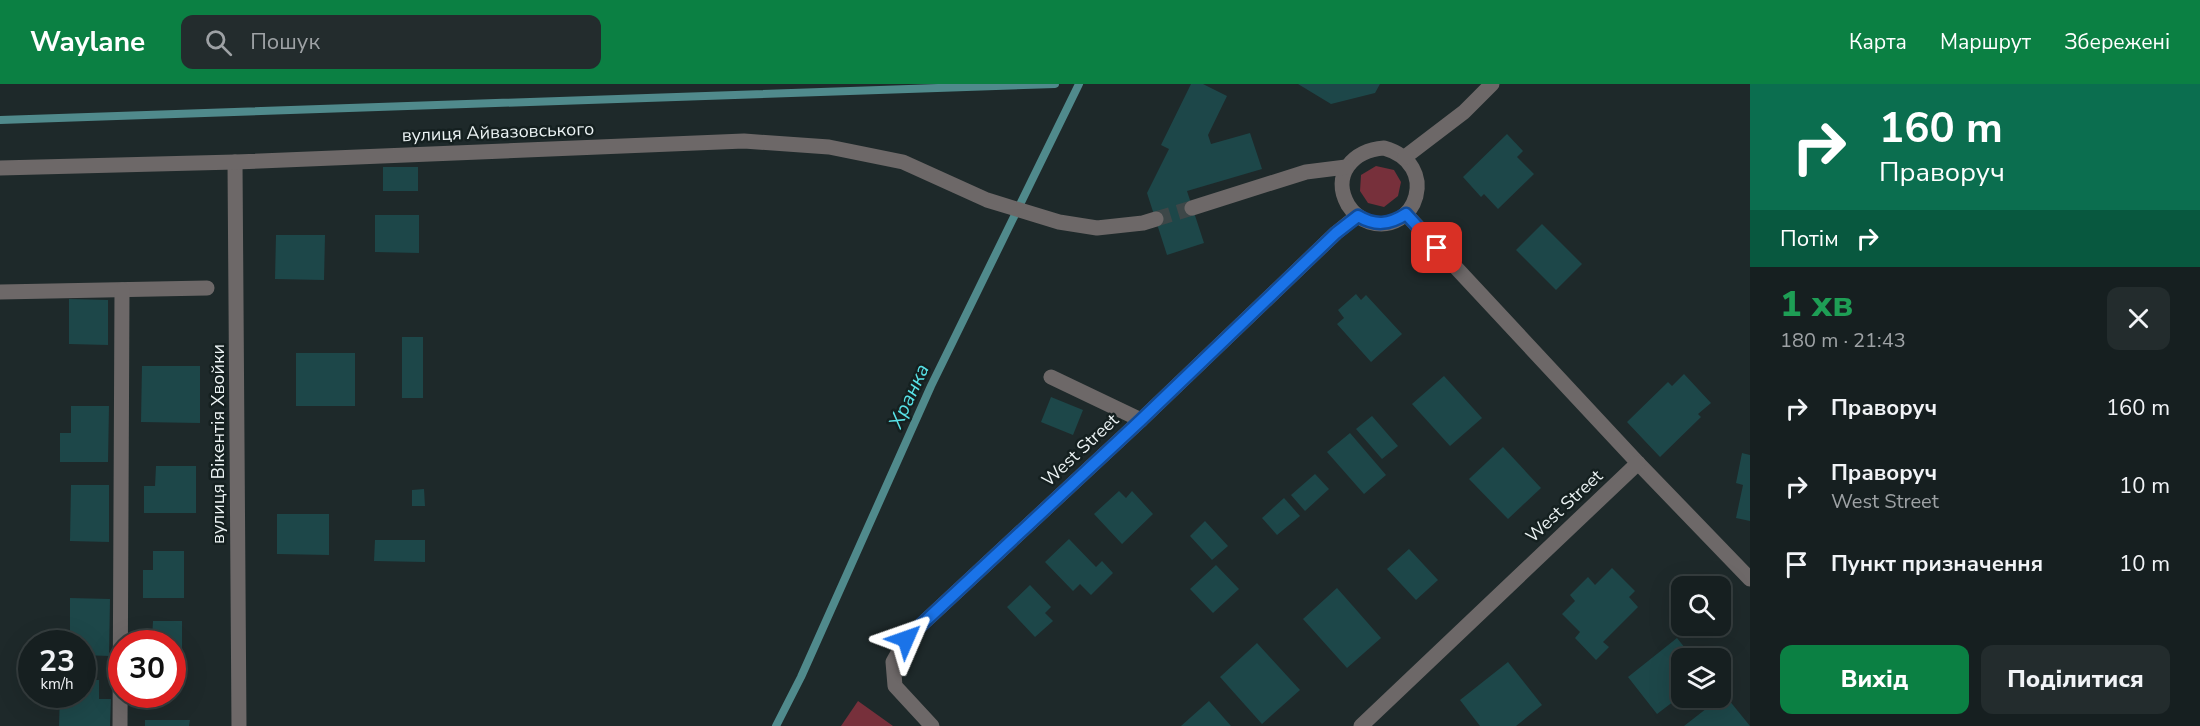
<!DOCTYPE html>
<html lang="uk">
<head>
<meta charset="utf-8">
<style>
  :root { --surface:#161f20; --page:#232c2d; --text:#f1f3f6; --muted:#9ea2a5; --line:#353d3e; --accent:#0b8043 }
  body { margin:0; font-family:"Nunito Sans",sans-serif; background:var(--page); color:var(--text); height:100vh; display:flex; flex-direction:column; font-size:22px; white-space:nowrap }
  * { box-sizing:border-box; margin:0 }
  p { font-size:20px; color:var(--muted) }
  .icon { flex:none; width:33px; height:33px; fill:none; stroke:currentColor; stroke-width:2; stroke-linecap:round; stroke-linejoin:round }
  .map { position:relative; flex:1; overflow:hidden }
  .side { display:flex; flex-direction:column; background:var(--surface); width:450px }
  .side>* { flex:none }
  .hud { background:#0b6e4f; color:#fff; overflow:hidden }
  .fabs { position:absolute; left:1671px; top:492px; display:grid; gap:12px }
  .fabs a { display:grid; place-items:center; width:60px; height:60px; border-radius:12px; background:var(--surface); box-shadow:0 6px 24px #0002,0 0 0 2px var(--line); font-size:30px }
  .speed { position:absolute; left:18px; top:546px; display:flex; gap:12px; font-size:30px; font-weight:700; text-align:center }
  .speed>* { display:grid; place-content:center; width:78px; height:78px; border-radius:50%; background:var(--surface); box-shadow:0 6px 24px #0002,0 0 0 2px var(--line); line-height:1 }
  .speed small { font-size:15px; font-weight:400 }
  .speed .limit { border:9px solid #d22; background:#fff; color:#111 }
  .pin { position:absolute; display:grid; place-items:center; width:51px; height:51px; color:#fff; margin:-26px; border-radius:12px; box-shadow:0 3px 9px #0006 }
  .me { position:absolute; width:66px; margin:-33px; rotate:47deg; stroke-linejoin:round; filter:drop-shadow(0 0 4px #0008) }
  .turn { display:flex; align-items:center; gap:21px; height:126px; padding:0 30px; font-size:27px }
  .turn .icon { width:78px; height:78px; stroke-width:2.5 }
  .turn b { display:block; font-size:42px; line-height:51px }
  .then { display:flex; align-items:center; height:57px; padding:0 30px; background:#0003; gap:12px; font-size:22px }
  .round { display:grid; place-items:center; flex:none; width:63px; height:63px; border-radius:12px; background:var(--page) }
  .overview { display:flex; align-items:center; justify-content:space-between; height:102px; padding:0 30px }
  h1 { font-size:36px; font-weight:800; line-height:45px; color:#1e9e55 }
  .cta { display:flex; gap:12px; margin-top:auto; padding:12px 30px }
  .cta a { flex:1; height:69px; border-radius:12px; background:var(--accent); color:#fff; font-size:24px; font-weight:800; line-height:69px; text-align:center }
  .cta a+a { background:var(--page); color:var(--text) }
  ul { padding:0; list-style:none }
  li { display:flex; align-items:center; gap:18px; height:78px; padding:0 30px }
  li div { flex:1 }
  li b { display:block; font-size:22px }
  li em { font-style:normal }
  header { display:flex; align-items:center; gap:36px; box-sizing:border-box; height:84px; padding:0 30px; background:var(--accent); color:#fff }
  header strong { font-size:28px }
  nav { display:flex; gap:33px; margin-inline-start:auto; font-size:21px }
  .search { width:420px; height:54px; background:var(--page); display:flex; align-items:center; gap:15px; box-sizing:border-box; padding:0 21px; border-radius:12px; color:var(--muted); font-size:22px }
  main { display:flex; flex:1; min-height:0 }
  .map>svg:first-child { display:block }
  .green { fill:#77303b }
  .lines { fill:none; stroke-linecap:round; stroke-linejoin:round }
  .stream { stroke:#508a8c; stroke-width:8 }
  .building { fill:#1d4749 }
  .street-tunnel { stroke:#3d4748; stroke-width:15; stroke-dasharray:15 8; stroke-linecap:butt }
  .street { stroke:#6d6868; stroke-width:15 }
  .route-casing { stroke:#114b97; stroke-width:15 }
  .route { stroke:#1a73e8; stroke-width:10 }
  .labels { text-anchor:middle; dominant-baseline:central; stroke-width:5; stroke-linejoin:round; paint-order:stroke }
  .street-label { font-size:18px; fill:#ecf3f4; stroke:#152020 }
  .water-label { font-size:20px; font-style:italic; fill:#58e2e7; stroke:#152020 }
</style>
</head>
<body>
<header>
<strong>Waylane</strong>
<div class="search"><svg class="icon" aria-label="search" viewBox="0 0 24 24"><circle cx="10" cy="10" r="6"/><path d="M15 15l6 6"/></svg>Пошук</div>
<nav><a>Карта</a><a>Маршрут</a><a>Збережені</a></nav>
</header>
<main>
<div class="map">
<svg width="1750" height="642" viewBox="0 0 1750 642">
  <rect width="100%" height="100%" fill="#1e292a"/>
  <g class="green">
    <path d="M1376,82L1394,86L1401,98L1398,112L1384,123L1368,119L1360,107L1361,91Z"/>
    <path d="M858,617L893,642H841Z"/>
  </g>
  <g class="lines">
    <g class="stream">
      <path d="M0,36L1055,0"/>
      <path d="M776,642L801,593L931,302L1079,0"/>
    </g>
  </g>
  <g class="building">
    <path d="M1191,0H1203L1227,12L1208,51L1211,60L1250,49L1262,85L1187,107L1204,159L1167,171L1147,109L1169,65L1161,61Z"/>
    <path d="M1298,0H1380L1375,9L1331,20Z"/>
    <path d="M1507,50L1523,67L1517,73L1534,90L1498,125L1484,110L1481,113L1463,93Z"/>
    <rect x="383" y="83" width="35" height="24"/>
    <path d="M375,131H419V169L375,168Z"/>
    <path d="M1542,140L1582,180L1556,206L1516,166Z"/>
    <path d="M276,151H325L324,196L275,195Z"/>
    <path d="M1356,210L1361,216L1366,211L1402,250L1371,278L1337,240L1344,234L1338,226Z"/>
    <path d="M69,215L108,216V261L69,260Z"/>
    <rect x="402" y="253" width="21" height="61"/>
    <rect x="296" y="269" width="59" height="53"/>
    <path d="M142,282H200V339L141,338Z"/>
    <path d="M1684,290L1711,319L1698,330L1701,333L1660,373L1627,338L1668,298L1672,302Z"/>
    <path d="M1444,292L1482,334L1450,362L1412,320Z"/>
    <path d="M1051,313L1083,326L1073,351L1041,338Z"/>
    <path d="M71,322H109L108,378H60V349H71Z"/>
    <path d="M1372,332L1398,362L1382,375L1356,345Z"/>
    <path d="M1350,349L1386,391L1364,410L1327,368Z"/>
    <path d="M1503,363L1541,404L1508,435L1469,395Z"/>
    <path d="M1742,369L1750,371V437L1736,434L1743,401L1736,399Z"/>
    <path d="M156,382H196V429H144V402H155Z"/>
    <path d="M1315,390L1329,405L1305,427L1291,411Z"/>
    <path d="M71,401H109V458L70,457Z"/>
    <path d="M424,405L425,422H412V406Z"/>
    <path d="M1119,407L1126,414L1132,407L1153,430L1122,460L1094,430Z"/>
    <path d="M1284,414L1300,432L1277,451L1262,434Z"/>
    <path d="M277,430H329V471L277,470Z"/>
    <path d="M1205,437L1228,462L1212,476L1190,452Z"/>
    <path d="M1069,455L1096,483L1102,477L1113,489L1091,511L1080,500L1073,507L1045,478Z"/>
    <path d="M375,456H425V478L374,477Z"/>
    <path d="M1409,465L1438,496L1416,516L1387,485Z"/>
    <path d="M153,467H184V514H143V486H153Z"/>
    <path d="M1216,481L1239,505L1213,529L1190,505Z"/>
    <path d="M1612,484L1635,507L1629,513L1638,523L1603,558L1609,563L1596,576L1575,554L1580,548L1562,530L1575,517L1570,511L1588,493L1595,501Z"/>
    <path d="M1030,501L1051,523L1045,529L1053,537L1035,553L1007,523Z"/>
    <path d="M1337,504L1381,554L1347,584L1303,535Z"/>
    <path d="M70,514L110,515L109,572L82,571V560H70Z"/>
    <path d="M153,537H182V586L172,585V560H142V556H152Z"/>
    <path d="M1677,554L1693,574H1682V611L1657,630L1628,593Z"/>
    <path d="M1257,559L1300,606L1262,640L1220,593Z"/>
    <path d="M1508,578L1542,621L1516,642H1480L1460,616Z"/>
    <path d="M82,596H99V615H111L110,642H59L60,610H82Z"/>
    <path d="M1724,610L1750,642H1684L1720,614Z"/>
    <path d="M1209,617L1231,642H1181Z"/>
    <path d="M145,636H190L189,642H145Z"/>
  </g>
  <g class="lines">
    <path class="street-tunnel" d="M1156,135L1192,124"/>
    <g class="street">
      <path d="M1384,64C1441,80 1417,152 1369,138C1361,135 1353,129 1348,121C1331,91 1353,66 1384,64Z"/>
      <path d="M1405,73L1464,28L1492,0"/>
      <path d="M235,78L239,642"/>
      <path d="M0,84L235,78L744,57L829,63L903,78L987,116L1059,138L1097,144L1143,139L1156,135"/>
      <path d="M1192,124L1306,88L1346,83"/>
      <path d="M1406,130L1638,379L1750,495"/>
      <path d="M0,208L207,204"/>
      <path d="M1051,293L1141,336"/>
      <path d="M120,642L122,206"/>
      <path d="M932,642L895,602L893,578L906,555L1141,336L1336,149L1357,132"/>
      <path d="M1361,642L1638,379"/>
    </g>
  </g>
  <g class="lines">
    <g class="route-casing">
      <path id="route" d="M906,555L1141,336L1336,149L1358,132C1375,142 1389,141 1406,130L1437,164"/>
    </g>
    <use href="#route" class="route"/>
  </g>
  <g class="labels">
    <g class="street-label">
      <text transform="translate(498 48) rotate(-2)">вулиця Айвазовського</text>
      <text transform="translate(218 360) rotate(-90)">вулиця Вікентія Хвойки</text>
      <text transform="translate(1080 366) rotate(-43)">West Street</text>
      <text transform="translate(1564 422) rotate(-43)">West Street</text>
    </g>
    <g class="water-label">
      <text transform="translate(909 312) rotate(-65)">Хранка</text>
    </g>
  </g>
</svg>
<div class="fabs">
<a><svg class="icon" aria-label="search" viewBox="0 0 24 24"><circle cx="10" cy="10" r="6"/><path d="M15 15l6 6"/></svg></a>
<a><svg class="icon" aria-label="layers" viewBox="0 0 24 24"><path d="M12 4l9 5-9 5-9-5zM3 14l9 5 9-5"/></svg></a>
</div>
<div class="speed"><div>23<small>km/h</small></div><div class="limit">30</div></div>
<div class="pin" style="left:1437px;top:164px;background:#d93025"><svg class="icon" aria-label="arrive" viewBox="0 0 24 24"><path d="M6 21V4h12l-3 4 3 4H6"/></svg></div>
<svg class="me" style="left:906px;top:555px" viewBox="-20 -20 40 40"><path d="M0-17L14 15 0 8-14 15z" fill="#1a73e8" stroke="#fff" stroke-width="4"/></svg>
</div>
<section class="side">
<div class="hud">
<div class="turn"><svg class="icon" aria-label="right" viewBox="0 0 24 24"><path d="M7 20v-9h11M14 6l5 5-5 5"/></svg><div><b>160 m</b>Праворуч</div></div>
<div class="then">Потім<svg class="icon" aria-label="right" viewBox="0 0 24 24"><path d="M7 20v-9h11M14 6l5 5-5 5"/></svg></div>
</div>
<div class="overview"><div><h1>1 хв</h1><p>180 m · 21:43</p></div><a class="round"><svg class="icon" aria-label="close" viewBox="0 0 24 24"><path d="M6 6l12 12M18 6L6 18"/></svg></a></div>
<ul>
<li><svg class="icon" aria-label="right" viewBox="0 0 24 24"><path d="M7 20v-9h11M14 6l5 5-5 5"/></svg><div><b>Праворуч</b></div><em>160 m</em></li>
<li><svg class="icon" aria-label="right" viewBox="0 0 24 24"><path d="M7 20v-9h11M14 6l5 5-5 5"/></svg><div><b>Праворуч</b><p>West Street</p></div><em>10 m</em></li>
<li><svg class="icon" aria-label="arrive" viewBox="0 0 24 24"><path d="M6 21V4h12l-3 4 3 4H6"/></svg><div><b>Пункт призначення</b></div><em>10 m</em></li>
</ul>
<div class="cta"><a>Вихід</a><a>Поділитися</a></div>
</section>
</main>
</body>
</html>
